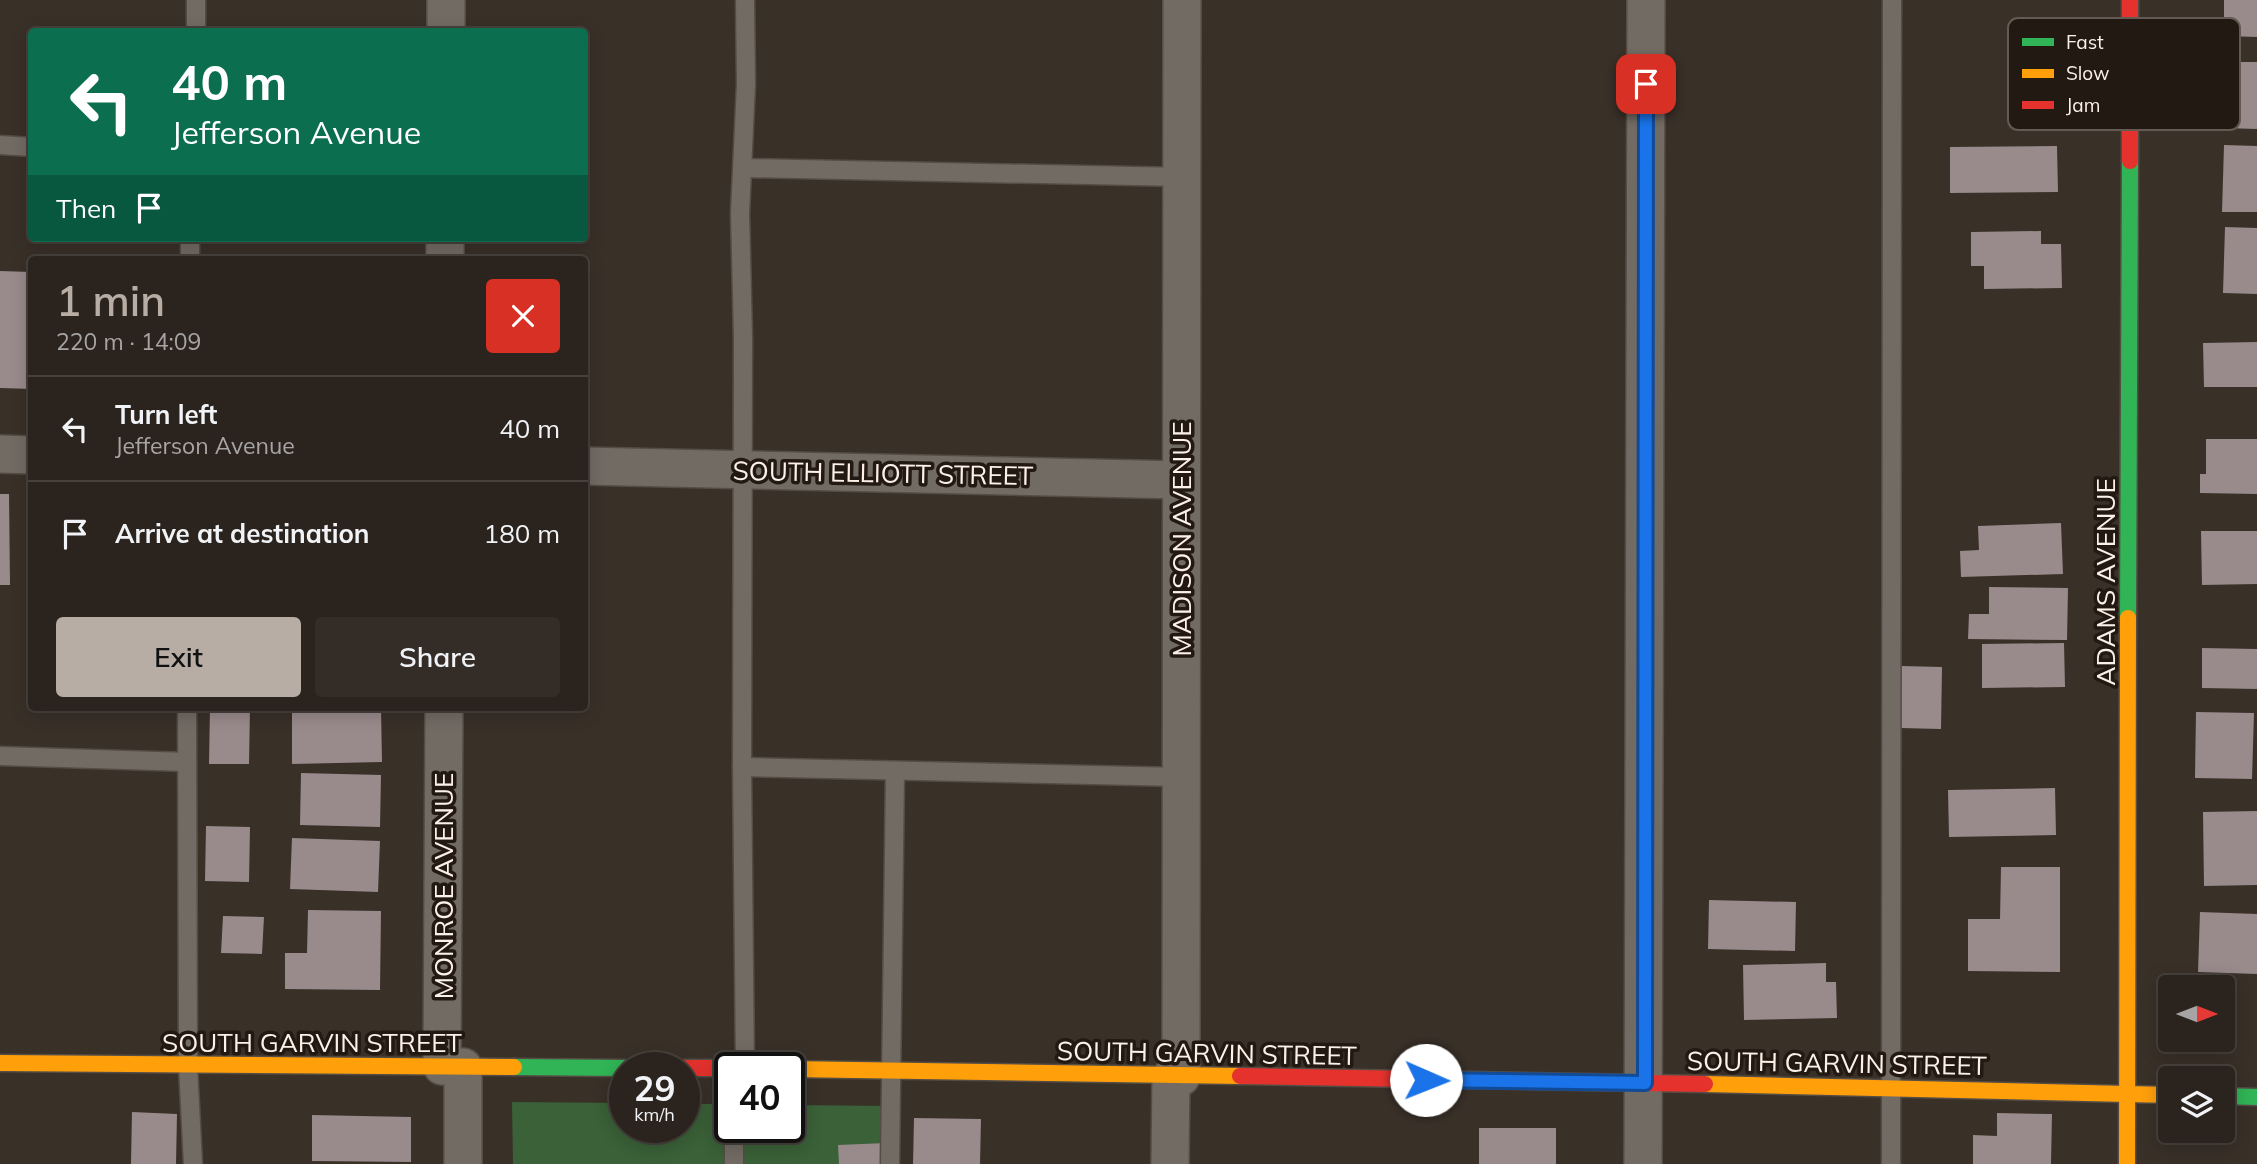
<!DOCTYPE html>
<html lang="en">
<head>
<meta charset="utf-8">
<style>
  :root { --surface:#2b241e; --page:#332c27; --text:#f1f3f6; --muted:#a6a4a4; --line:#47413c; --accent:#b8ada4 }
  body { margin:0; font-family:Mulish,sans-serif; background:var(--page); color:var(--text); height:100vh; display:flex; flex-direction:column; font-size:26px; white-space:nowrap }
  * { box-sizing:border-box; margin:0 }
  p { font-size:23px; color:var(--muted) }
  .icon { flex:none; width:38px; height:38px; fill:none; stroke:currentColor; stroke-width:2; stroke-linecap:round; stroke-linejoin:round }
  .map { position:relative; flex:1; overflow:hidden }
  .sheet { position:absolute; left:28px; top:256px; width:560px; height:455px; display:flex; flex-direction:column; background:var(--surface); border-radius:7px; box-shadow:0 4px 18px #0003,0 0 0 2px var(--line) }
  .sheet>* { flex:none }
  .guide { position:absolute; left:28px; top:28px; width:560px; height:214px; border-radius:7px; box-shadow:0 4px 18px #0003,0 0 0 2px var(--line); background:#0b6e4f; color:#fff; overflow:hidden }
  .needle { width:46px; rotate:90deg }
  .fabs { position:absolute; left:2158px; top:975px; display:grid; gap:14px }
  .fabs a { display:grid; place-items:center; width:77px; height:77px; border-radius:7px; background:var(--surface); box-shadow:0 4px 18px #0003,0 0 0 2px var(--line); font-size:35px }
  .speed { position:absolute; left:609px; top:1052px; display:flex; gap:14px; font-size:35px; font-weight:700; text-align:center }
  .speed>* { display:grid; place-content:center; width:91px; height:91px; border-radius:50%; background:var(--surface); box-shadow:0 4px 18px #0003,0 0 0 2px var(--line); line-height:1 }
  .speed small { font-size:18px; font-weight:400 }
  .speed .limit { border:4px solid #111; border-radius:10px; background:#fff; color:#111 }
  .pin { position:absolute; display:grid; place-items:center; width:60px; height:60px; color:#fff; margin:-30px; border-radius:14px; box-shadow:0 4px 10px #0006 }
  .me { position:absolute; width:77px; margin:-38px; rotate:91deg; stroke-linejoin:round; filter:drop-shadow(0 0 5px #0008) }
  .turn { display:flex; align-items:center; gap:24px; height:147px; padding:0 28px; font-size:32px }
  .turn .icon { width:91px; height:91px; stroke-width:2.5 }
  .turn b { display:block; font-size:49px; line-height:60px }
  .then { display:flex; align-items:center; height:66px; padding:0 28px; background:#0003; gap:14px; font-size:26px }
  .round { display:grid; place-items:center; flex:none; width:74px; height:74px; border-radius:7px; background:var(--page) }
  .overview { display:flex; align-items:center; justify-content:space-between; height:119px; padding:0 28px }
  h1 { font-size:42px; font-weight:600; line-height:52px; color:var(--accent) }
  .button { display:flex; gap:14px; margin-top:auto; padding:14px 28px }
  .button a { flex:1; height:80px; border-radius:7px; background:var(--accent); color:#111; font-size:28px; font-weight:600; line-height:80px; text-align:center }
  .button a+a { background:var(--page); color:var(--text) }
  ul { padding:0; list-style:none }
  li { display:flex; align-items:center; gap:21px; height:105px; padding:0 28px; border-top:2px solid var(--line) }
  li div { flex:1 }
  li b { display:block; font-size:26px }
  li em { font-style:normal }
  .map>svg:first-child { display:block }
  .green { fill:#3a6138 }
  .building { fill:#998a8c }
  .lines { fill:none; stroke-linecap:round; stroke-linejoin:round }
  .lane-casing { stroke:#544c45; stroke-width:21 }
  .street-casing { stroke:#544c45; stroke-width:40 }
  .fast-casing { stroke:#544c45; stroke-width:19 }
  .slow-casing { stroke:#544c45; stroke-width:19 }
  .jam-casing { stroke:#544c45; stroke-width:19 }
  .lane { stroke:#726b64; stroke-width:18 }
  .street { stroke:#726b64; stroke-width:37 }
  .fast { stroke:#30b455; stroke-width:16 }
  .slow { stroke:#ff9f0a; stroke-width:16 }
  .jam { stroke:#e5322d; stroke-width:16 }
  .route-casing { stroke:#114b97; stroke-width:18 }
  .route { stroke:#1a73e8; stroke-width:12 }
  .labels { text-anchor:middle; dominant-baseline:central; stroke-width:7; stroke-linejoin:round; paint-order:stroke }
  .street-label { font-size:26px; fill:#fcf0e7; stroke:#221913 }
  .key { fill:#221913; stroke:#635a53; stroke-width:2 }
  .key-label { font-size:19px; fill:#fcf0e7 }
</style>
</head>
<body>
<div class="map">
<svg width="2257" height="1164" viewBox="0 0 2257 1164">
  <rect width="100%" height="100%" fill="#393028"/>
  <path class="green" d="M512,1102L625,1103V1127H684V1104H730V1127H789V1105L889,1106L888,1164H513Z"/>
  <g class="building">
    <path d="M2224,0H2257V37L2224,36Z"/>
    <path d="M2224,62H2257V129L2223,128Z"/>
    <path d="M2224,145L2257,146V212H2222Z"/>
    <path d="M2057,146L2058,192L1950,193V147Z"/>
    <path d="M2225,227L2257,228V294L2223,293Z"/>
    <path d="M2041,231V244H2061L2062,288L1984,289V266H1971V232Z"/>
    <path d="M0,271L32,272V389L0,388Z"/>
    <path d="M2257,342V387H2204L2203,343Z"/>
    <path d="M2206,439H2257V494L2200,493V474H2206Z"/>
    <path d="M0,494H9L10,585H0Z"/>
    <path d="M2061,523L2063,574L1961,577L1960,551L1979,550L1978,526Z"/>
    <path d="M2201,531H2257V584L2202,585Z"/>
    <path d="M1989,587L2068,588L2067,640L1968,639L1969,614H1989Z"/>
    <path d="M2064,643L2065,687L1982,688V644Z"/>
    <path d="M2202,648L2257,649V689L2202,688Z"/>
    <path d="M1901,666L1942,667L1941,729L1900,728Z"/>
    <path d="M210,707H250L249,764H209Z"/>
    <path d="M381,709L382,762L292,764V710Z"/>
    <path d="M2196,712L2254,713L2252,779L2195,778Z"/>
    <path d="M301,773L381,775L380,827L300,825Z"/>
    <path d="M2055,788L2056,835L1949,837L1948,790Z"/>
    <path d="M2257,811V885L2204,886L2203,812Z"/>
    <path d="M206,826L250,827L249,882L205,881Z"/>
    <path d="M292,838L380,841L378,892L290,889Z"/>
    <path d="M2001,867H2060V972L1968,971V919H2000Z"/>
    <path d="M1709,900L1796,902L1795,951L1708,949Z"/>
    <path d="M308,910L381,911L380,990L285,989V953H307Z"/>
    <path d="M2200,912L2257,914V974L2198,972Z"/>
    <path d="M223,916L264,917L262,954L221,953Z"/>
    <path d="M1826,963V982H1836L1837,1018L1744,1020L1743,965Z"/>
    <path d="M132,1112L177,1114L176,1164H131Z"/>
    <path d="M1997,1113L2052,1114L2051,1164H1973V1135L1997,1136Z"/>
    <path d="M312,1115L411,1117V1162L312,1161Z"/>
    <path d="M914,1118L981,1119L980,1164H913Z"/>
    <rect x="1479" y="1128" width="77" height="36"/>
    <path d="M886,1143V1164H839L838,1145Z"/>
  </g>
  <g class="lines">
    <g class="lane-casing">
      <g id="lane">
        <path d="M745,0L746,84L740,213L743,338L742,767L745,1068"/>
        <path d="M196,32V0"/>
        <path d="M0,145L32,147"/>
        <path d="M744,168L1182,177"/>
        <path d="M190,238V259"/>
        <path d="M187,707L188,1066L193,1164"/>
        <path d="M0,756L187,762"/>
        <path d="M742,767L1180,777"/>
        <path d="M734,1127V1164"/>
        <path d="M890,1164L895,771"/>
        <path d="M1891,1164L1892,0"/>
      </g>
    </g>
    <g class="street-casing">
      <g id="street">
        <path d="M446,32V0"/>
        <path d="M445,259V238"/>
        <path d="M0,454L32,455"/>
        <path d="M584,466L1181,480"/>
        <path d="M442,1066L444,707"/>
        <path d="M463,1067V1164"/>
        <path d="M1181,1077L1182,0"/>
        <path d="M1170,1164L1171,1077"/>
        <path d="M1643,1164L1646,0"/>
      </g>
    </g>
    <g class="fast-casing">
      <g id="fast">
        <path d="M2128,618L2130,161"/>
        <path d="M514,1067L625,1068"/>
        <path d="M2222,1096L2257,1097"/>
      </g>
    </g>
    <g class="slow-casing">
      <g id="slow">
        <path d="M0,1063L514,1067"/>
        <path d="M789,1069L1240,1076"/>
        <path d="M1705,1084L2170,1095"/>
        <path d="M2127,1164L2128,618"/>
      </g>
    </g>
    <g class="jam-casing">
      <g id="jam">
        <path d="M2130,161V0"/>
        <path d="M684,1068H730"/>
        <path d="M1240,1076L1705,1084"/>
      </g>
    </g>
    <use href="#lane" class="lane"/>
    <use href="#street" class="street"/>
    <use href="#fast" class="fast"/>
    <use href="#slow" class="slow"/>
    <use href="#jam" class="jam"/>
  </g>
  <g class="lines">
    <g class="route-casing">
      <path id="route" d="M1426,1080L1645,1083L1646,84"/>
    </g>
    <use href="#route" class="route"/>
  </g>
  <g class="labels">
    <g class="street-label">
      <text transform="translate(883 473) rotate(1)">SOUTH ELLIOTT STREET</text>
      <text transform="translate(1181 539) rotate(-90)">MADISON AVENUE</text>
      <text transform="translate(2105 582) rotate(-90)">ADAMS AVENUE</text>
      <text transform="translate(443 886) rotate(-90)">MONROE AVENUE</text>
      <text x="312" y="1042">SOUTH GARVIN STREET</text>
      <text transform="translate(1207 1053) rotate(1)">SOUTH GARVIN STREET</text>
      <text transform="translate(1837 1063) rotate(1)">SOUTH GARVIN STREET</text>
    </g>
  </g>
  <rect x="2008" y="18" width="232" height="112" rx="10" class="key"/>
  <rect x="2022" y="38" width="32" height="8" fill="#30b455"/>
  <rect x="2022" y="69" width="32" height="9" fill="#ff9f0a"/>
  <rect x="2022" y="101" width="32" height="8" fill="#e5322d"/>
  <g class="key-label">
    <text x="2066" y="49">Fast</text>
    <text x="2066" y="80">Slow</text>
    <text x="2066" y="112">Jam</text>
  </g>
</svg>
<div class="fabs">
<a><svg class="needle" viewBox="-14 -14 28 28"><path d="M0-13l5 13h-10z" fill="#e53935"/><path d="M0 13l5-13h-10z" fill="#a6a4a4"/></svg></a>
<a><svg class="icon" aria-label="layers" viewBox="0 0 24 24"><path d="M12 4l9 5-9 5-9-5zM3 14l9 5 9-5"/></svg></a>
</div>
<div class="speed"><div>29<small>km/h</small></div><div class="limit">40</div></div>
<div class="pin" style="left:1646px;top:84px;background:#d93025"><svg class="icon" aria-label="arrive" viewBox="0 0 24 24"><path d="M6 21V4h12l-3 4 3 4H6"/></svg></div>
<svg class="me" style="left:1426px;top:1080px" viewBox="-20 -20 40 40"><circle r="19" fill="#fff"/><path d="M0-13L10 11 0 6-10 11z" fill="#1a73e8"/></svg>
<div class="guide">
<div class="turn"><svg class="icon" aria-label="left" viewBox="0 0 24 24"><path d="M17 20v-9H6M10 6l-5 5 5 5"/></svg><div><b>40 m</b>Jefferson Avenue</div></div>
<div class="then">Then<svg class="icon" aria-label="arrive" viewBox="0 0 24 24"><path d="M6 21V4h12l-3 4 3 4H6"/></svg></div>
</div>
<section class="sheet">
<div class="overview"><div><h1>1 min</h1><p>220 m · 14:09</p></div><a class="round" style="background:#d93025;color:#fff"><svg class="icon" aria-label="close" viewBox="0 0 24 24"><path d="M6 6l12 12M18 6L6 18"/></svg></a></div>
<ul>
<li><svg class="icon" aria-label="left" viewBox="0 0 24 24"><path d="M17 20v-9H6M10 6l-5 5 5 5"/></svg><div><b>Turn left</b><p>Jefferson Avenue</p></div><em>40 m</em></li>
<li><svg class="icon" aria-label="arrive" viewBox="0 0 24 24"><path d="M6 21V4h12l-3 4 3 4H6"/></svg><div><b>Arrive at destination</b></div><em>180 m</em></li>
</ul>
<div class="button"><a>Exit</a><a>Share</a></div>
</section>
</div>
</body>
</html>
